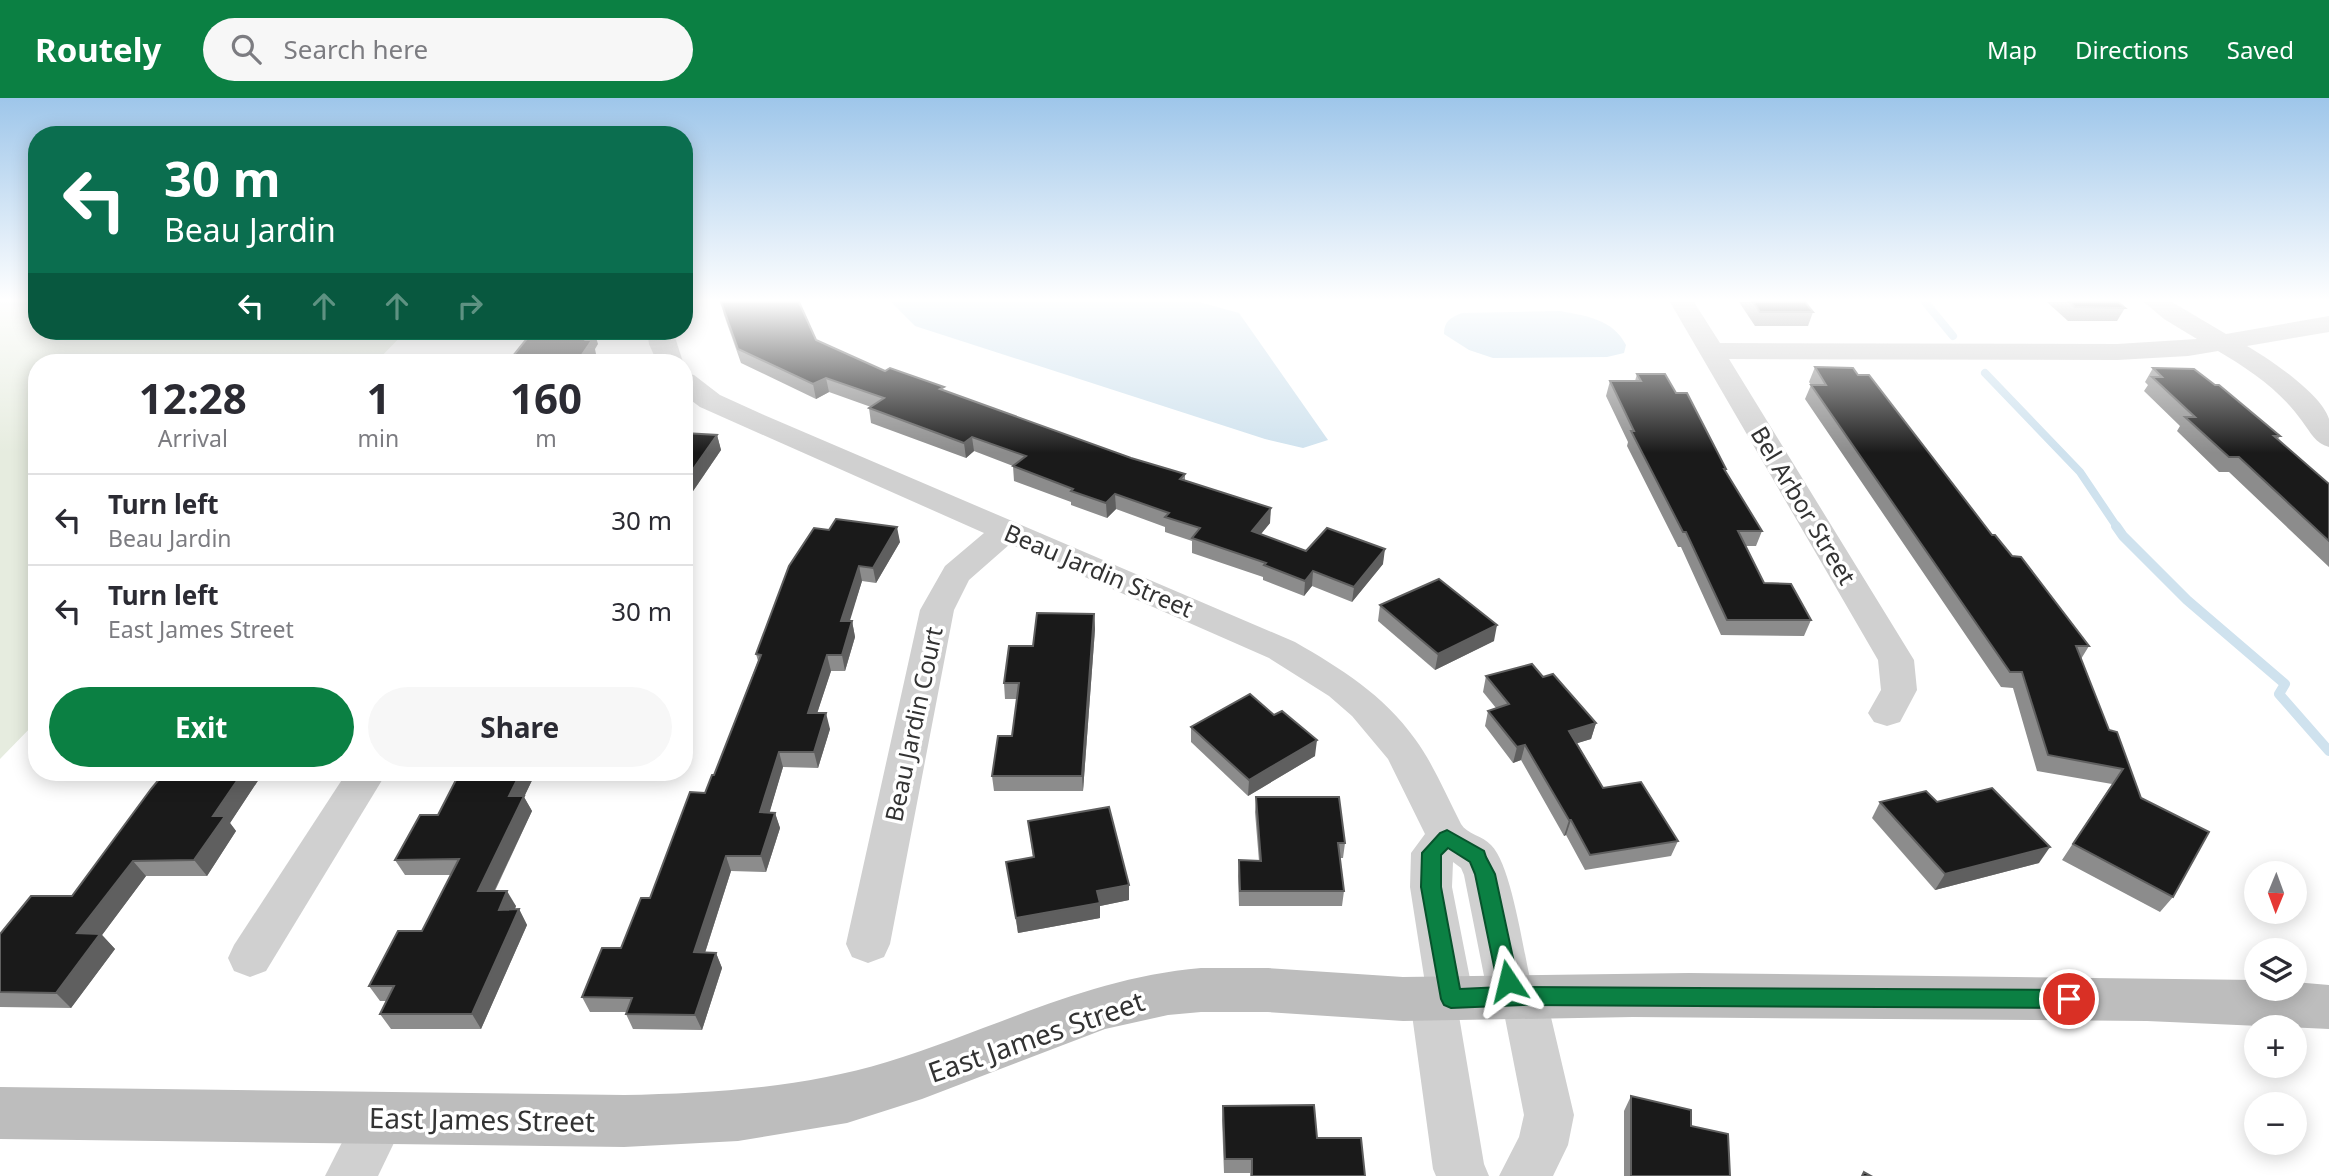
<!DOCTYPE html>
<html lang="en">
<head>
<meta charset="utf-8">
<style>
  :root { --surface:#fff; --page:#f7f7f7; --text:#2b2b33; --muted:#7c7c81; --line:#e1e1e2; --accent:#0b8043 }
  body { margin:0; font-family:"Noto Sans",sans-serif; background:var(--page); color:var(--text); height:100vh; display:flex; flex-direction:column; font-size:26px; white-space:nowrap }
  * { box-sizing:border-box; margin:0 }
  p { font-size:23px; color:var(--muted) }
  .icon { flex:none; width:38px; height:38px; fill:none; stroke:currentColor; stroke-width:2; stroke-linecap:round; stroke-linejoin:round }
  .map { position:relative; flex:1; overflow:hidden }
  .side { position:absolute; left:28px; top:256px; width:665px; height:427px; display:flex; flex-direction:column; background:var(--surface); border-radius:28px; box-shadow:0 4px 18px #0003 }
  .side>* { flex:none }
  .top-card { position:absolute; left:28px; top:28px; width:665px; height:214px; border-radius:28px; box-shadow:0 4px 18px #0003; background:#0b6e4f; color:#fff; overflow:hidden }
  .needle { width:46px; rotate:181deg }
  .fabs { position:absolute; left:2244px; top:763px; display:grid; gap:14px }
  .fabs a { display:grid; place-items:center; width:63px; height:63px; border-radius:50%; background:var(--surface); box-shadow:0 4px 18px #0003; font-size:35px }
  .pin { position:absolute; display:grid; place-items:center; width:60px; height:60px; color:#fff; margin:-30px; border:4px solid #fff; border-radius:50%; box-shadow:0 2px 7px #0007 }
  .me { position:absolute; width:77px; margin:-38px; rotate:350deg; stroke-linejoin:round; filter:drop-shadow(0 0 5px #0008) }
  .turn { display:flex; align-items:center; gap:24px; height:147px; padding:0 21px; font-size:32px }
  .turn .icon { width:91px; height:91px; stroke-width:2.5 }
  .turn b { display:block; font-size:49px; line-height:60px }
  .lanes { display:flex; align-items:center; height:66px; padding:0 21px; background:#0003; justify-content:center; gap:35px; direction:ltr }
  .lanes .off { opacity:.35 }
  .eta { display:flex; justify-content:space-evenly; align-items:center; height:119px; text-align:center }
  .eta b { font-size:42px; font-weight:700; line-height:49px }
  .cta { display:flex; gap:14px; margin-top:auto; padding:14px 21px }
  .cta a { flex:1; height:80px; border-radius:42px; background:var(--accent); color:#fff; font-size:28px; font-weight:700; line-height:80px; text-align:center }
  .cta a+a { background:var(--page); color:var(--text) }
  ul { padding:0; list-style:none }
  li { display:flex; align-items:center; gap:21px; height:91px; padding:0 21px; border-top:2px solid var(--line) }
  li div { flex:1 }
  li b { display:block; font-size:26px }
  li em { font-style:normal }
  header { display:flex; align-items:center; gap:42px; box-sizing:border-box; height:98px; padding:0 35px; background:var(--accent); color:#fff }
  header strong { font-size:33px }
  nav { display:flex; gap:38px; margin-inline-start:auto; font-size:24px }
  .search { width:490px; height:63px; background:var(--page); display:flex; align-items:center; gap:18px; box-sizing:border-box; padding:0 24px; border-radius:38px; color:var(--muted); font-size:26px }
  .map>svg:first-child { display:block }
  .green { fill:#e6ecdf }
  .water { fill:#cfe2ee }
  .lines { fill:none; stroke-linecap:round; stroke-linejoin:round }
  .stream-far1 { stroke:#cfe2ee; stroke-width:8 }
  .stream { stroke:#cfe2ee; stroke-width:10 }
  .street { fill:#d0d0d0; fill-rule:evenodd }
  .secondary { fill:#bdbdbd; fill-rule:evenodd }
  .wall { fill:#8c8c8c }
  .shaded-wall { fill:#5f5f5f }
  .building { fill:#1a1a1a; stroke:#5f5f5f; stroke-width:2 }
  .route { fill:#0b8043; stroke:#07532c; stroke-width:2; fill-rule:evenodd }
  .labels { text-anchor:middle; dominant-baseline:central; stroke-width:7; stroke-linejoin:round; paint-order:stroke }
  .street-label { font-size:24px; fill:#333; stroke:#fff }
  .near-street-label { font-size:28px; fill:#333; stroke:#fff }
</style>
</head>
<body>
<header>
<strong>Routely</strong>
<div class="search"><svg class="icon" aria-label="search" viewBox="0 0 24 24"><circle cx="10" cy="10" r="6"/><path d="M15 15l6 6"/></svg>Search here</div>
<nav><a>Map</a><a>Directions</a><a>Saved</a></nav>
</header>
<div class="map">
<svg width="2329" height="1078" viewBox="0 0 2329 1078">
  <rect width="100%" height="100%" fill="#fff"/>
  <path class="green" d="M0,204H37V233H406L376,264H37V623L0,661Z"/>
  <g class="water">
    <path d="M891,204H1199L1239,215L1328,342L1303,350L1265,341L915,228Z"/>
    <path d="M1560,213C1586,218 1613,221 1626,247L1624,255L1607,259L1493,260L1469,252L1444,236C1444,223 1450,220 1462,215Z"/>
  </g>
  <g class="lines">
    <g class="stream-far1">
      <path d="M1925,204L1953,238"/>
      <path d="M1985,275L2080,374L2117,429"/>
    </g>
    <path class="stream" d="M2116,428L2123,438L2187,502L2285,586L2279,596L2329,653"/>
    <g class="street">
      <path d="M1670,204H1694L1720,245L2117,246L2197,241L2164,221L2144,204H2172L2226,236L2329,218V234L2247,248C2268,260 2322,296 2329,321C2329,329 2329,341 2329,349C2315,345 2311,335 2302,323C2280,292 2250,272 2218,253L2188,258L2117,262L1729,261L1914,562L1917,592L1900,624L1887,628L1874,624L1868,615L1881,592L1878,562Z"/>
      <path d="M647,233H673L683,264H657L649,246Z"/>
      <path d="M684,275L694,277L720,297L764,317L1295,544C1340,570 1384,597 1415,641C1434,667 1446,697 1461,726C1467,736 1483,738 1491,747C1511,766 1523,851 1530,880L1539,884L1546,898L1574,1017L1568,1047L1553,1078H1499L1519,1039L1524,1017L1504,915L1495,912L1488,898L1464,777L1461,770L1453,764L1452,789L1474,901L1467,915L1459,918L1484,1066L1489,1078H1436L1433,1071L1410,902L1417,888L1425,885L1410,789L1411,755L1425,736L1388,661L1352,618L1329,598L1269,560L1010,446L969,482L954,512L890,846L884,859L868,865L852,859L846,846L920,512L945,468L984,435L700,309L684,297Z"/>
      <path d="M347,674H387L266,873L250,879L234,873L228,860L234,847Z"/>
      <path d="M381,997L399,1003L406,1020L378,1078H325L363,1003Z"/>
    </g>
    <path class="secondary" d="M1201,870H1268L1403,879L1689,875L2256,882V891H2294V884L2329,887V931L2147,923L1633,919L1403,923L1268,914H1201L1168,917L1105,931L922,1001L847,1025L738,1043L624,1049L0,1041V989L624,997C712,995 802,990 887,964C995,931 1086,880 1201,870Z"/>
  </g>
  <g class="wall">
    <path d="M721,204L816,242L885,273L944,293L1131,360L1185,376V383L1270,425L1261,436L1306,453L1383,466L1352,504L1312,488L1304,498L1263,482V479L1192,455V443L1165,434V429L1116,411L1107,420L1071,407V404L1014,383L1013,368L974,353L966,360L871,325L869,310L871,309L829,294L816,301L741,265L724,217Z"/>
    <path d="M1739,204H1805L1813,214L1808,228H1755Z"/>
    <path d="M2047,204H2118L2125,210L2117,223H2068Z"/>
    <path d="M1815,269L1992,437L2089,548L2081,561L2173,799L2160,814L2062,762L2112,686L2037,673L2013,590L2001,589L1805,301L1811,287L1809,284Z"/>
    <path d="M2153,270L2280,338L2278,341L2329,386V469L2229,374H2219L2177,333L2180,328L2144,293L2148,287L2145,284Z"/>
    <path d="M1637,276L1676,295L1726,371L1725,373L1762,433L1756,448H1745L1764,485L1811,522L1804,538L1721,537L1681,449H1678L1627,348L1628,344L1606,298L1610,283H1635Z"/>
    <path d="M684,335L717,337L721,352L689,399H684Z"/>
    <path d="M829,432L900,444L876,485L862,483L849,523H852L855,539L845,573H831L817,615L830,631L818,670L783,669L769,715H775L780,730L766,774L731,773L705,855H716L722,870L702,932L633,931L626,916V914H590L582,899L621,850L650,800L714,677L758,563L756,556Z"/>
    <path d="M1380,507L1494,543L1435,572L1378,523Z"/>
    <path d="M1094,516L1095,531L1083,693H994L992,678L1012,638L1017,601H1005L1004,585L1033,548Z"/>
    <path d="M1486,578L1543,579L1596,625L1591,641L1577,645L1603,690L1678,743L1671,758L1585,772L1566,737L1564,738L1521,662L1513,665L1485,628L1488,613L1496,610L1483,594Z"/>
    <path d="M1191,629L1315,658L1248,698L1191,644Z"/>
    <path d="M165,674H282L280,676L263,675L230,725L236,733L207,778H146L102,837L115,851L71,910L0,909V836L72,798Z"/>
    <path d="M460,674H536L524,699L532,713L495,793L516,808L515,811H519L527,827L481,931H391L380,916L386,903H380L369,888L422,833L451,777H405L395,762L438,717Z"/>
    <path d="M1256,699L1345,745L1343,760H1340L1344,793L1342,808H1239L1238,778L1239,762L1259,763L1255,714Z"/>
    <path d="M1880,704H1937L2039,765L1935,792L1872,720Z"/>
    <path d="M1028,723L1129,802L1100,808V820L1018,835L1006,764L1033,759Z"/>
    <path d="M1631,998L1691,1028L1730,1078H1624V1013Z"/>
    <path d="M1223,1008L1317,1040L1365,1078H1250V1075H1224L1222,1022Z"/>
  </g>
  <g class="shaded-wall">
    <path d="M581,233H594L598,246L595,251L596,256L591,264H577Z"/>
    <path d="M826,280L829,294L816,301L813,286Z"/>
    <path d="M717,337L721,352L689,399L684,384Z"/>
    <path d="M972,339L974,353L966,360L964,345Z"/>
    <path d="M1115,396L1116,411L1107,420L1106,405Z"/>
    <path d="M1271,410L1270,425L1251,448L1252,433Z"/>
    <path d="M897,429L900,444L876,485L873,470Z"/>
    <path d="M1385,451L1383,466L1352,504L1354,489Z"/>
    <path d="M859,468L862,483L845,539L841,523Z"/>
    <path d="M1313,473L1312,488L1304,498L1305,483Z"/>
    <path d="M1094,516L1095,531L1083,693L1082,678Z"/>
    <path d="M852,523L855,539L845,573L842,557Z"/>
    <path d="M1497,527L1494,543L1435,572L1438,556Z"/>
    <path d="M827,557L831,573L812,631L808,615Z"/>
    <path d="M826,615L830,631L818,670L814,654Z"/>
    <path d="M1596,625L1591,641L1565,649L1569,633Z"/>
    <path d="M1317,642L1315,658L1248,698L1249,682Z"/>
    <path d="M1525,647L1521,662L1513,665L1517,649Z"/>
    <path d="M779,654L783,669L765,730L760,714Z"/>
    <path d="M243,674H262L263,675L230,725L236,733L207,778L194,762L213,718Z"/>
    <path d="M521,674H536L524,699L532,713L487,808L478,793L509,698Z"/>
    <path d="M775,715L780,730L766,774L761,758Z"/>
    <path d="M1569,722H1571L1566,737L1564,738Z"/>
    <path d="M2050,749L2039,765L1935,792L1945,776Z"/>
    <path d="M726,758L731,773L700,870L694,854Z"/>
    <path d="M133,763L146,778L102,837L115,851L71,910L56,895L77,835Z"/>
    <path d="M1129,787V802L1100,808V820L1018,835L1016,820L1097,793Z"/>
    <path d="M507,793L516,808L508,827L499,812Z"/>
    <path d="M519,811L527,827L481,931L472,916Z"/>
    <path d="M716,855L722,870L702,932L695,917Z"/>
  </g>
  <g class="building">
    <path d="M721,204H799L816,242L885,273L890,270L944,289L940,291L1131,360L1185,376L1180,381L1271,410L1252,433L1306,453L1327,430L1385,451L1354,489L1313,473L1305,483L1264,467L1266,465L1192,440L1200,430L1165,419L1169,415L1115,396L1106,405L1071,393L1073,391L1013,368L1026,358L972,339L964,345L869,310L884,300L826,280L813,286L738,251Z"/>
    <path d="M1753,204H1805L1813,214H1760Z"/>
    <path d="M2069,204H2118L2125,210L2075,209Z"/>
    <path d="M533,233H593L586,242H592L577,264H508Z"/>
    <path d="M1815,269L1853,270L1858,277H1869L1992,437H1995L2012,458L2021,459L2089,548H2076L2109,632L2117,634L2141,700L2209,734L2173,799L2073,746L2123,671L2048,657L2022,574H2010L1811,287H1826Z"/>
    <path d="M2153,270L2194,271L2215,287H2219L2280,338H2274L2329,386V443L2239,359H2229L2185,319H2195L2152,279H2162Z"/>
    <path d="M1637,276H1665L1676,295H1687L1726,371H1724L1762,433H1738L1764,485L1791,486L1811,522H1727L1686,434H1683L1631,333H1634L1610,283H1641Z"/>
    <path d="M684,335L717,337L684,384Z"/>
    <path d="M836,421L897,429L873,470L859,468L841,523H852L842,557H827L808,615H826L814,654H779L760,714L775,715L761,758H726L694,854L716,855L695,917L626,916L632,900L582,899L602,850H621L641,800H650L690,694L705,695L712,677H714L761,557L756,556L789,468L814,430L829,432Z"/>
    <path d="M1439,481L1497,527L1438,556L1380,507Z"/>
    <path d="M1037,515L1094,516L1082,678H992L998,638H1012L1019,585H1004L1009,548H1033Z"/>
    <path d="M1532,566L1543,579L1553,576L1596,625L1569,633L1603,690L1641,684L1678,743L1590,757L1571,722H1569L1525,647L1517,649L1488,613L1509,606L1486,578Z"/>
    <path d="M1250,596L1274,617L1282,613L1317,642L1249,682L1191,629Z"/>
    <path d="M165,674H243L213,718H225L194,762L133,763L77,835L100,836L56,895L0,894V836L31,798H72L151,691Z"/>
    <path d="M460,674H521L509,698H524L478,793H507L499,812L519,811L472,916H380L394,888H369L398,833H422L459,761L395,762L420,717H438Z"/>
    <path d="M1992,690L2050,749L1945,776L1880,704L1926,693L1937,704Z"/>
    <path d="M1256,699H1339L1345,745H1338L1344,793H1240L1239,762L1261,763Z"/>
    <path d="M1109,709L1129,787L1097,793L1100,805L1016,820L1006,764L1034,759L1028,723Z"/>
    <path d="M1631,998L1691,1012V1028L1728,1036L1730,1078H1631Z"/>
    <path d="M1314,1007L1317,1040H1361L1365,1078H1252V1061H1225L1223,1008Z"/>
    <path d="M1864,1074L1871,1078H1862Z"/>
  </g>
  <linearGradient id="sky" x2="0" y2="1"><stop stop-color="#9ec6ea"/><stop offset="0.57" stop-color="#fff"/><stop offset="1" stop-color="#fff" stop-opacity="0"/></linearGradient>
  <rect width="2329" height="355" fill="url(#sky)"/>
  <path class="route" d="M1447,732L1484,753L1486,759L1495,776L1518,883L1515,889L2069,892L2076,895L2079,901L2076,908L2069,910L1523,907L1451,910L1444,907L1441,901L1421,789L1422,755L1440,735ZM1448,750L1470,764L1475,776L1497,883L1502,889L1460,891L1441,789V757Z"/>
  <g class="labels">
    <g class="street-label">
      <text transform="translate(1804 407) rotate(59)">Bel Arbor Street</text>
      <text transform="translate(1099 472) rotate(23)">Beau Jardin Street</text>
      <text transform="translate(913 626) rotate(-78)">Beau Jardin Court</text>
    </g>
    <g class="near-street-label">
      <text transform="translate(1036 938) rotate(-19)">East James Street</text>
      <text transform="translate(482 1021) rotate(1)">East James Street</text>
    </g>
  </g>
</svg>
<div class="fabs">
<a><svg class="needle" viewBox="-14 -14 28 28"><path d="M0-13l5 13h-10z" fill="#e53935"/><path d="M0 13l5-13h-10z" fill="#7c7c81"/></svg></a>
<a><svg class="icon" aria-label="layers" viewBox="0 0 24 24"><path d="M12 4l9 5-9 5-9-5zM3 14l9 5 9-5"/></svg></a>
<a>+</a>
<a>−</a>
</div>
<div class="pin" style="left:2069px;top:901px;background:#d93025"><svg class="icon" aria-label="arrive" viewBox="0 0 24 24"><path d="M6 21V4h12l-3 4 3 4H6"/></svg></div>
<svg class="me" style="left:1508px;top:883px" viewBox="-20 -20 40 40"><path d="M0-17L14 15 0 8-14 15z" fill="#0b8043" stroke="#fff" stroke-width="4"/></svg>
<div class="top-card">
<div class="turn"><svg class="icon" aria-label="left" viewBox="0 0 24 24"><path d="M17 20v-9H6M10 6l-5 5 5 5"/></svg><div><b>30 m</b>Beau Jardin</div></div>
<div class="lanes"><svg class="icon" aria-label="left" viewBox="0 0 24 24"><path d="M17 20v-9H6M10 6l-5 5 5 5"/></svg><svg class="icon off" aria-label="ahead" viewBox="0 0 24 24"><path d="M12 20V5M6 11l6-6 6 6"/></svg><svg class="icon off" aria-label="ahead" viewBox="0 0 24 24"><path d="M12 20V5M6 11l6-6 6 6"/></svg><svg class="icon off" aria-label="right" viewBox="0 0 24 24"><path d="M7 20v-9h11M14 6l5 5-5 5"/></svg></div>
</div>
<section class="side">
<div class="eta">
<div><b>12:28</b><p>Arrival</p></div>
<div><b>1</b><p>min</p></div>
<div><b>160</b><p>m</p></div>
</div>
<ul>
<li><svg class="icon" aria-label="left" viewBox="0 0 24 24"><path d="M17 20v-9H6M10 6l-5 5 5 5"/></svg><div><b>Turn left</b><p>Beau Jardin</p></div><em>30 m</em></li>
<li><svg class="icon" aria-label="left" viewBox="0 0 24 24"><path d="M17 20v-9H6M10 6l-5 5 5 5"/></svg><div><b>Turn left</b><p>East James Street</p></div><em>30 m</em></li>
</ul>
<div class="cta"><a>Exit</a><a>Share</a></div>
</section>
</div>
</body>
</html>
